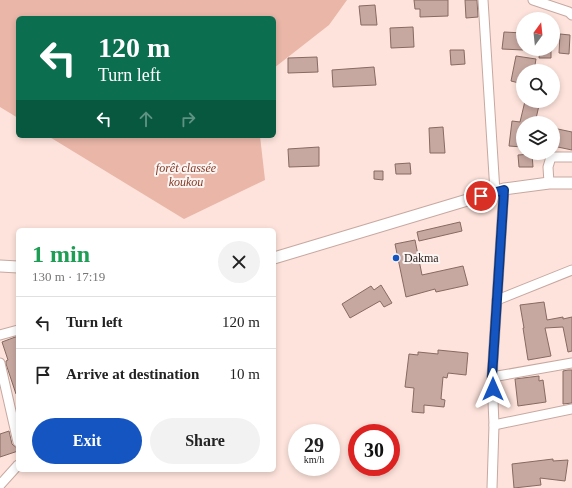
<!DOCTYPE html>
<html lang="en">
<head>
<meta charset="utf-8">
<style>
  :root { --surface:#fff; --page:#f2f2f2; --text:#222; --muted:#767676; --line:#e0e0e0; --accent:#1555c1 }
  body { margin:0; font-family:"Times New Roman",serif; background:var(--page); color:var(--text); height:100vh; display:flex; flex-direction:column; font-size:15px; white-space:nowrap }
  * { box-sizing:border-box; margin:0 }
  p { font-size:13px; color:var(--muted) }
  .icon { flex:none; width:22px; height:22px; fill:none; stroke:currentColor; stroke-width:2; stroke-linecap:round; stroke-linejoin:round }
  .map { position:relative; flex:1; overflow:hidden }
  .sheet { position:absolute; left:16px; top:228px; width:260px; height:244px; display:flex; flex-direction:column; background:var(--surface); border-radius:6px; box-shadow:0 2px 6px #0003 }
  .sheet>* { flex:none }
  .banner { position:absolute; left:16px; top:16px; width:260px; height:122px; border-radius:6px; box-shadow:0 2px 6px #0003; background:#0b6e4f; color:#fff; overflow:hidden }
  .needle { width:26px; rotate:15deg }
  .tools { position:absolute; left:516px; top:12px; display:grid; gap:8px }
  .tools a { display:grid; place-items:center; width:44px; height:44px; border-radius:50%; background:var(--surface); box-shadow:0 2px 6px #0003; font-size:20px }
  .speed { position:absolute; left:288px; top:424px; display:flex; gap:8px; font-size:20px; font-weight:700; text-align:center }
  .speed>* { display:grid; place-content:center; width:52px; height:52px; border-radius:50%; background:var(--surface); box-shadow:0 2px 6px #0003; line-height:1 }
  .speed small { font-size:10px; font-weight:400 }
  .speed .limit { border:6px solid #d22; background:#fff; color:#111 }
  .pin { position:absolute; display:grid; place-items:center; width:34px; height:34px; color:#fff; margin:-17px; border:2px solid #fff; border-radius:50%; box-shadow:0 1px 4px #0007 }
  .me { position:absolute; width:44px; margin:-22px; rotate:0deg; stroke-linejoin:round; filter:drop-shadow(0 0 3px #0008) }
  .turn { display:flex; align-items:center; gap:14px; height:84px; padding:0 16px; font-size:18px }
  .turn .icon { width:52px; height:52px; stroke-width:2.5 }
  .turn b { display:block; font-size:28px; line-height:34px }
  .lanes { display:flex; align-items:center; height:38px; padding:0 16px; background:#0003; justify-content:center; gap:20px; direction:ltr }
  .lanes .off { opacity:.35 }
  .round { display:grid; place-items:center; flex:none; width:42px; height:42px; border-radius:21px; background:var(--page) }
  .summary { display:flex; align-items:center; justify-content:space-between; height:68px; padding:0 16px }
  h1 { font-size:24px; font-weight:700; line-height:30px; color:#1e9e55 }
  .primary-button { display:flex; gap:8px; margin-top:auto; padding:8px 16px }
  .primary-button a { flex:1; height:46px; border-radius:24px; background:var(--accent); color:#fff; font-size:16px; font-weight:700; line-height:46px; text-align:center }
  .primary-button a+a { background:var(--page); color:var(--text) }
  ul { padding:0; list-style:none }
  li { display:flex; align-items:center; gap:12px; height:52px; padding:0 16px; border-top:1px solid var(--line) }
  li div { flex:1 }
  li b { display:block; font-size:15px }
  li em { font-style:normal }
  .map>svg:first-child { display:block }
  .green { fill:#e9b6a8 }
  .building { fill:#c7a8a0; stroke:#876a62 }
  .lines { fill:none; stroke-linecap:round; stroke-linejoin:round }
  .minor-casing { stroke:#c7a8a0; stroke-width:11 }
  .tertiary-casing { stroke:#c7a8a0; stroke-width:13 }
  .minor { stroke:#fff; stroke-width:9 }
  .tertiary { stroke:#fff; stroke-width:11 }
  .route-casing { stroke:#0e377d; stroke-width:10 }
  .route { stroke:#1555c1; stroke-width:7 }
  .poi-dot { fill:#1555c1; stroke:#fbf5f3; stroke-width:1.5 }
  .labels { text-anchor:middle; dominant-baseline:central; stroke-width:4; stroke-linejoin:round; paint-order:stroke }
  .park-label { font-size:12px; font-style:italic; fill:#843924; stroke:#fbf5f3 }
  .poi-label { font-size:12px; fill:#312522; stroke:#fbf5f3; text-anchor:start }
</style>
</head>
<body>
<div class="map">
<svg width="572" height="488" viewBox="0 0 572 488">
  <rect width="100%" height="100%" fill="#fde3db"/>
  <g class="green">
    <path d="M0,0H347L329,25L274,68V18H18V118L0,107Z"/>
    <path d="M48,136H260L265,180L184,219Z"/>
  </g>
  <g class="building">
    <path d="M414,0H448V16L420,17V9H415Z"/>
    <path d="M465,0H477L478,17L466,18Z"/>
    <path d="M375,5L377,25H361L359,6Z"/>
    <path d="M413,27L414,47L391,48L390,28Z"/>
    <path d="M504,32L523,33V50L502,49Z"/>
    <path d="M560,34L570,35L569,54L559,53Z"/>
    <path d="M540,49H551V58H539Z"/>
    <path d="M450,50H464L465,64L451,65Z"/>
    <path d="M516,56L536,59L534,71H523V84L511,81Z"/>
    <path d="M317,57L318,72L288,73V58Z"/>
    <path d="M374,67L376,85L333,87L332,70Z"/>
    <path d="M525,101H540L535,123H523V147L509,146L512,121L520,122Z"/>
    <path d="M443,127L445,153H430L429,128Z"/>
    <path d="M553,128L572,132V150L553,146Z"/>
    <path d="M319,147V166L289,167L288,149Z"/>
    <path d="M532,154L533,167H519L518,155Z"/>
    <path d="M410,163L411,174H396L395,164Z"/>
    <path d="M374,171H383V180L374,179Z"/>
    <path d="M460,222L462,231L419,241L417,232Z"/>
    <path d="M415,240L422,275L463,266L468,285L436,292L435,289L406,297L395,244Z"/>
    <path d="M381,285L392,303L384,307L380,301L350,318L342,304L371,286L374,290Z"/>
    <path d="M544,302L547,320L563,317V319L572,317V351L568,352L563,327L545,328L551,356L528,360L523,328H524L520,305Z"/>
    <path d="M18,336V394H16L6,364V361L8,360L2,342Z"/>
    <path d="M438,350L468,353L466,375L448,373L447,378L443,377L441,399L445,400L444,407L424,405V413L412,412L414,388L405,387L409,354L418,355V352L438,354Z"/>
    <path d="M568,370H572V403L563,404V371Z"/>
    <path d="M539,376V381L543,380L546,402L518,406L515,379Z"/>
    <path d="M9,431L12,444L14,446L18,448V451L0,457V434Z"/>
    <path d="M553,459V461L568,460L565,481L540,478L541,485L514,488L512,464Z"/>
  </g>
  <g class="lines">
    <g class="minor-casing">
      <g id="minor">
        <path d="M483,0L495,192"/>
        <path d="M533,0L569,12L572,15"/>
        <path d="M549,183L548,167L551,157H572"/>
        <path d="M497,300L572,270"/>
        <path d="M0,335L18,330"/>
        <path d="M0,363L18,442"/>
        <path d="M492,377L572,363"/>
        <path d="M494,425L572,409"/>
        <path d="M0,485L18,465"/>
        <path d="M492,488L494,425L492,377L504,189"/>
      </g>
    </g>
    <g class="tertiary-casing">
      <g id="tertiary">
        <path d="M274,258L504,189L549,183H572"/>
        <path d="M0,266L18,267"/>
      </g>
    </g>
    <use href="#minor" class="minor"/>
    <use href="#tertiary" class="tertiary"/>
  </g>
  <g class="lines">
    <g class="route-casing">
      <path id="route" d="M481,196L504,190L492,377L493,389"/>
    </g>
    <use href="#route" class="route"/>
  </g>
  <circle class="poi-dot" cx="396" cy="258" r="4"/>
  <g class="labels">
    <g class="park-label">
      <text x="186" y="168">forêt classée<tspan x="186" dy="14">koukou</tspan></text>
    </g>
    <g class="poi-label">
      <text x="404" y="258">Dakma</text>
    </g>
  </g>
</svg>
<div class="tools">
<a><svg class="needle" viewBox="-14 -14 28 28"><path d="M0-13l5 13h-10z" fill="#e53935"/><path d="M0 13l5-13h-10z" fill="#767676"/></svg></a>
<a><svg class="icon" aria-label="search" viewBox="0 0 24 24"><circle cx="10" cy="10" r="6"/><path d="M15 15l6 6"/></svg></a>
<a><svg class="icon" aria-label="layers" viewBox="0 0 24 24"><path d="M12 4l9 5-9 5-9-5zM3 14l9 5 9-5"/></svg></a>
</div>
<div class="speed"><div>29<small>km/h</small></div><div class="limit">30</div></div>
<div class="pin" style="left:481px;top:196px;background:#d93025"><svg class="icon" aria-label="arrive" viewBox="0 0 24 24"><path d="M6 21V4h12l-3 4 3 4H6"/></svg></div>
<svg class="me" style="left:493px;top:389px" viewBox="-20 -20 40 40"><path d="M0-17L14 15 0 8-14 15z" fill="#1555c1" stroke="#fff" stroke-width="4"/></svg>
<div class="banner">
<div class="turn"><svg class="icon" aria-label="left" viewBox="0 0 24 24"><path d="M17 20v-9H6M10 6l-5 5 5 5"/></svg><div><b>120 m</b>Turn left</div></div>
<div class="lanes"><svg class="icon" aria-label="left" viewBox="0 0 24 24"><path d="M17 20v-9H6M10 6l-5 5 5 5"/></svg><svg class="icon off" aria-label="ahead" viewBox="0 0 24 24"><path d="M12 20V5M6 11l6-6 6 6"/></svg><svg class="icon off" aria-label="right" viewBox="0 0 24 24"><path d="M7 20v-9h11M14 6l5 5-5 5"/></svg></div>
</div>
<section class="sheet">
<div class="summary"><div><h1>1 min</h1><p>130 m · 17:19</p></div><a class="round"><svg class="icon" aria-label="close" viewBox="0 0 24 24"><path d="M6 6l12 12M18 6L6 18"/></svg></a></div>
<ul>
<li><svg class="icon" aria-label="left" viewBox="0 0 24 24"><path d="M17 20v-9H6M10 6l-5 5 5 5"/></svg><div><b>Turn left</b></div><em>120 m</em></li>
<li><svg class="icon" aria-label="arrive" viewBox="0 0 24 24"><path d="M6 21V4h12l-3 4 3 4H6"/></svg><div><b>Arrive at destination</b></div><em>10 m</em></li>
</ul>
<div class="primary-button"><a>Exit</a><a>Share</a></div>
</section>
</div>
</body>
</html>
